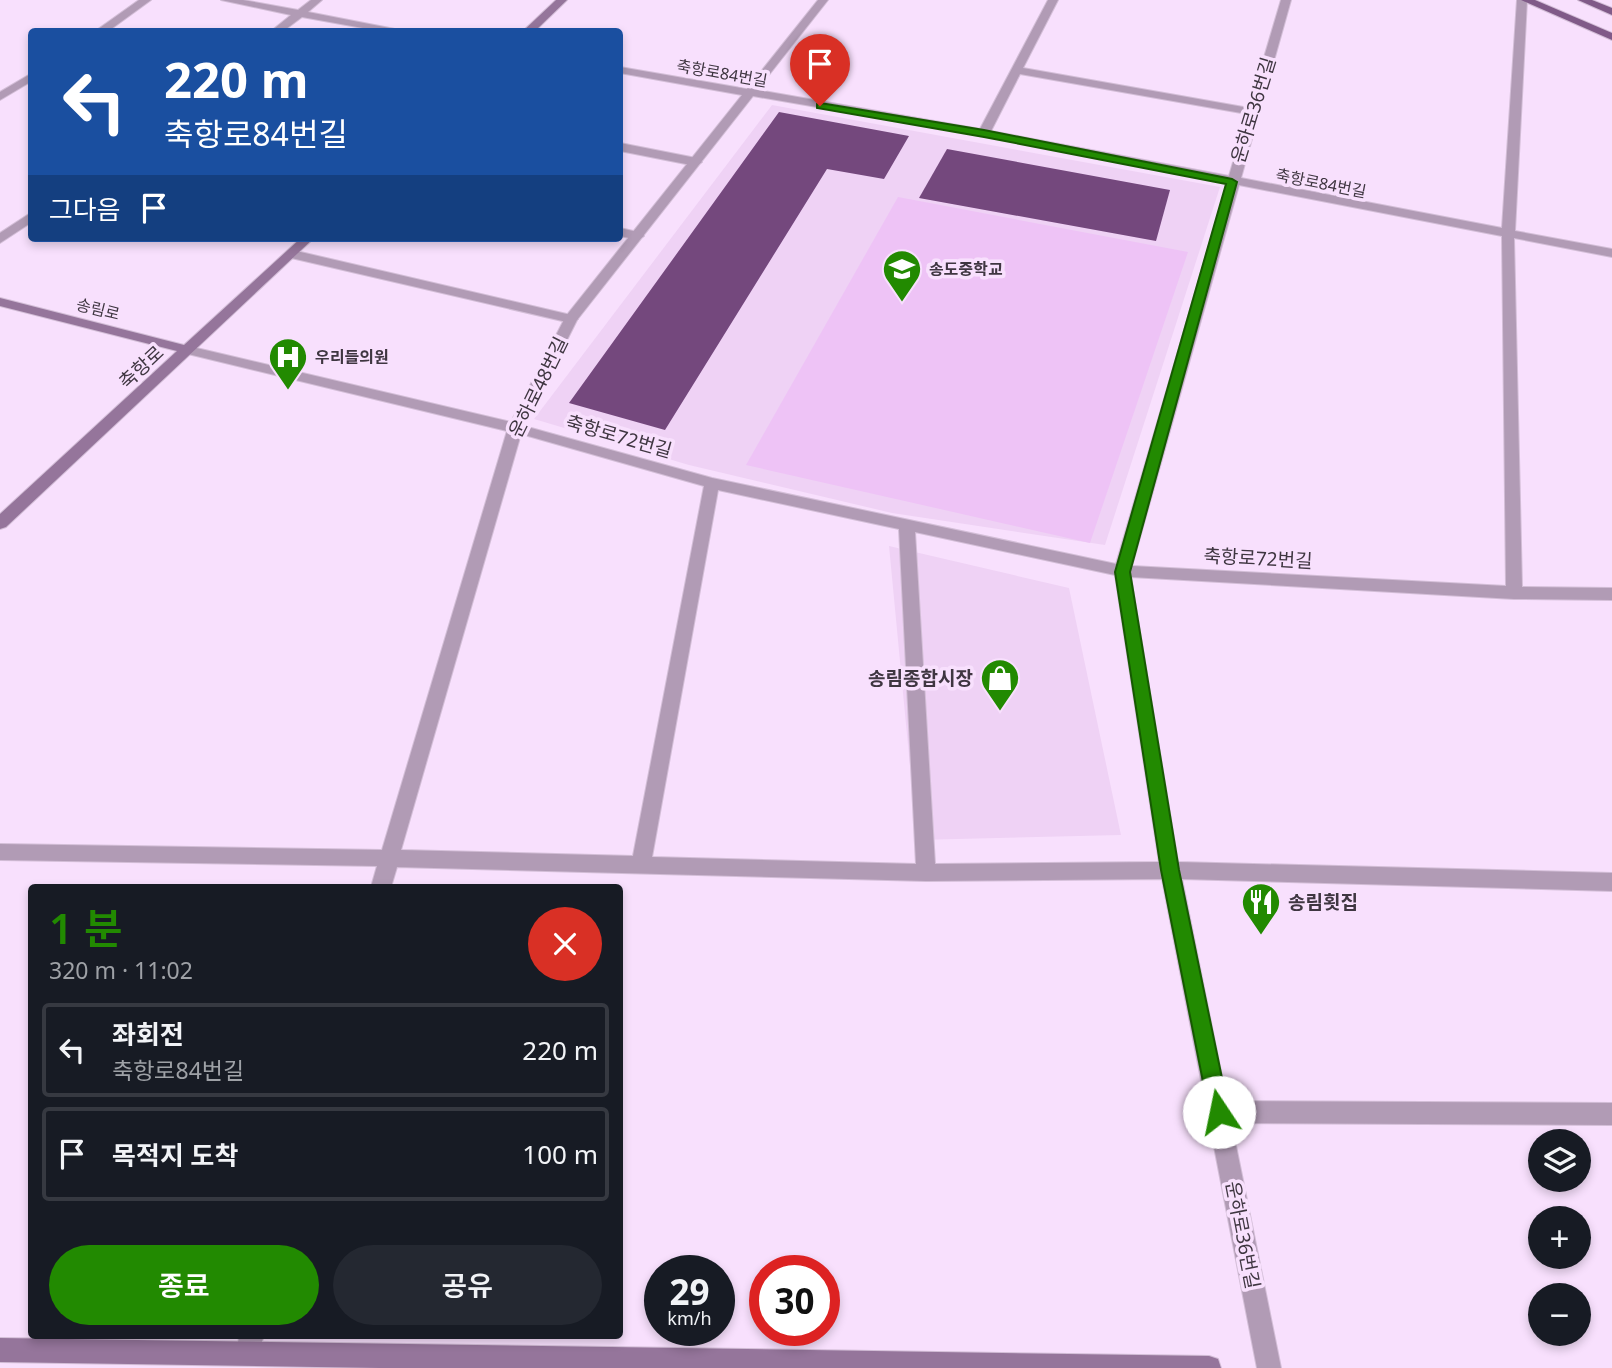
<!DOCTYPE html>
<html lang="ko">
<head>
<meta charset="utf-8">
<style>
  :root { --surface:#171b24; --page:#242831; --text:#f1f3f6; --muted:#9ea1a6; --line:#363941; --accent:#228a01 }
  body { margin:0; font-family:"Noto Sans","Noto Sans KR",sans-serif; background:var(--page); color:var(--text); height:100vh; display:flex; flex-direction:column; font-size:26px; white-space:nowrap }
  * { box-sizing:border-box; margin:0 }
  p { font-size:23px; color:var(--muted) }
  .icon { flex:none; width:38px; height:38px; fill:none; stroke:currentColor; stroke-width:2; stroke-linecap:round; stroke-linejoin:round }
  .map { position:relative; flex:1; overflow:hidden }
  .drawer { position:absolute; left:28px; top:884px; width:595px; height:455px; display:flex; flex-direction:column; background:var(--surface); border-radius:7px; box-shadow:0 4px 10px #0003 }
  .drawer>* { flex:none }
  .top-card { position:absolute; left:28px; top:28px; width:595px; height:214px; border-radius:7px; box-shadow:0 4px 10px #0003; background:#1a4fa0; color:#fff; overflow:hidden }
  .controls { position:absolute; left:1528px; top:1129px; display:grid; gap:14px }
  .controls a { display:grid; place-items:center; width:63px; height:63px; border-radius:50%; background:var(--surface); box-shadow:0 4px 10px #0003; font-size:35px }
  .speed { position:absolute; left:644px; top:1255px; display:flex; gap:14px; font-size:35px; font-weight:700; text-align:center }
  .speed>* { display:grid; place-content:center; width:91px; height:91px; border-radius:50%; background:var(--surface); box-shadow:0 4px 10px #0003; line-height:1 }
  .speed small { font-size:18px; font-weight:400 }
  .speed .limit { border:10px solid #d22; background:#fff; color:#111 }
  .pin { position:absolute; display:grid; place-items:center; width:60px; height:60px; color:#fff; margin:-72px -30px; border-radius:50% 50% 50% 0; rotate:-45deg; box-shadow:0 0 7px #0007 }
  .pin .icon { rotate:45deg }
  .me { position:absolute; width:77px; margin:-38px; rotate:349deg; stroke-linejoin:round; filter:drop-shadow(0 0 5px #0008) }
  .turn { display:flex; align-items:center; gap:24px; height:147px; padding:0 21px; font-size:32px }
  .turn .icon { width:91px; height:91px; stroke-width:2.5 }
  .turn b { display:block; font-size:49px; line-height:60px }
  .then { display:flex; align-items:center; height:66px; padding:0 21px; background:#0003; gap:14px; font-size:26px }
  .round { display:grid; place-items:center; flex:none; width:74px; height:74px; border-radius:37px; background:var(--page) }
  .summary { display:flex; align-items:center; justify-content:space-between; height:119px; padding:0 21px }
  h1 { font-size:42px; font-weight:600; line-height:52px; color:var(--accent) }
  .button { display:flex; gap:14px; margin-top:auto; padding:14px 21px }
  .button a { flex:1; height:80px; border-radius:42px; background:var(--accent); color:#fff; font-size:28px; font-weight:600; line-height:80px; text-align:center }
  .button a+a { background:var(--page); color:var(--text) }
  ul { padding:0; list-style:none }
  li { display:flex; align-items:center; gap:21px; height:94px; margin:0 14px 10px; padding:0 7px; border:4px solid var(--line); border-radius:7px }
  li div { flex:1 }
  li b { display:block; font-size:26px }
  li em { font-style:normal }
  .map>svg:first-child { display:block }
  .built { fill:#efd2f5 }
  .green { fill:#eec3f6 }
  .building { fill:#74487d }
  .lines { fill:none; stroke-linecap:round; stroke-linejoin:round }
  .lane-casing { stroke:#d3bed7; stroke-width:2 }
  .street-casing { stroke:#d3bed7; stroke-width:2 }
  .secondary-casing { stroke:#d3bed7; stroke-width:2 }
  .primary-casing { stroke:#d3bed7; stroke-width:2 }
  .lane { fill:#b19bb5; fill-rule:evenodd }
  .street { fill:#b19bb5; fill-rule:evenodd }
  .secondary { fill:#95759b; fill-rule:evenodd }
  .primary { fill:#805a88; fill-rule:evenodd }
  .route { fill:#228a01; stroke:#165a01; stroke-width:2 }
  .labels { text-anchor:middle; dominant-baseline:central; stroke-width:7; stroke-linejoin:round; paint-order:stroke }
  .far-street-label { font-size:16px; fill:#3f3641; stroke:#f8e0fd }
  .far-poi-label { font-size:16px; font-weight:bold; fill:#3f3641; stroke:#f8e0fd; text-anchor:start }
  .street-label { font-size:19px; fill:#3f3641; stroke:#f8e0fd }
  .poi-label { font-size:19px; font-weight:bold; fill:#3f3641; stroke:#f8e0fd; text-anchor:end }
</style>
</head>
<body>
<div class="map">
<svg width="1612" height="1368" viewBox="0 0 1612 1368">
  <rect width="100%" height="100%" fill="#f8e0fd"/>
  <g class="built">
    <path d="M772,105L1220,187L1105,545L892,513L689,465L534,419Z"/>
    <path d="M889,546L1069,588L1121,835L917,840Z"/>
  </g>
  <path class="green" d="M898,197L1188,252L1090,543L746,465Z"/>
  <g class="building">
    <path d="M779,112L909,136L884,179L827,169L665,430L569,403Z"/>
    <path d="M947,149L1170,190L1156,241L919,198Z"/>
  </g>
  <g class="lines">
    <g class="lane-casing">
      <g id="lane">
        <path d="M620,143L696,158L702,162L696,166L620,151Z"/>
        <path d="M620,228L642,233L644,236L638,240L620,236Z"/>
        <path d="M292,250L571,315L578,319L571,323L287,257V251Z"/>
        <path d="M1219,1101L1612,1103V1125L1219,1123L1211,1120L1208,1112L1211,1104Z"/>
      </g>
    </g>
    <g class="street-casing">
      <g id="street">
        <path d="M139,0H151L107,32H94Z"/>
        <path d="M221,0H243L298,10L311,0H322L308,12L410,32H385L302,17L282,32H270L291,15Z"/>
        <path d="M818,0H828L757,90L980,129L1048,0H1058L1023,68L1249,108L1281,0H1291L1241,178L1502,228L1517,0H1527L1515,231L1612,249V257L1514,238L1522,587L1612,588V600L1514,599L1131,577L1178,862L1612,873V891L1182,879L1281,1368H1257L1162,879L926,881L397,867L391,887H371L377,866L0,860V844L382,850L507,431L188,354L181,350L188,346L511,422L566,316L742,95L620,73V67L747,89ZM1020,74L1247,114L1229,176L991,131ZM753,96L984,136L1227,183L1116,564L712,478L524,426L577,320ZM1239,185L1502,236L1506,586L1132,566ZM521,434L704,486L633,856L401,850ZM718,490L899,529L916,864L652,857ZM915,532L1115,575L1159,862L935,864Z"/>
        <path d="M32,73V81L0,100V92Z"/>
        <path d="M32,212V222L0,243V233Z"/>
        <path d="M240,1335H264L256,1361L247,1364L238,1361L235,1352Z"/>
      </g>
    </g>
    <g class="secondary-casing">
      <g id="secondary">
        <path d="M556,0H567L534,32H522Z"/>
        <path d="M301,238H314L6,527L0,529V514L177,351L0,306V298L184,345Z"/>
        <path d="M0,1338L1209,1356L1218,1359L1221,1368H379L0,1362Z"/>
      </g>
    </g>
    <g class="primary-casing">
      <g id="primary">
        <path d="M1521,0H1535L1612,33V40Z"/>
        <path d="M1578,0H1592L1612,8V15Z"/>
      </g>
    </g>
    <use href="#lane" class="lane"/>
    <use href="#street" class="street"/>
    <use href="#secondary" class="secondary"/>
    <use href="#primary" class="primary"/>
  </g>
  <path class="route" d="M820,103L984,130L1232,179L1237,182L1130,572L1179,870L1229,1112L1226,1119L1219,1122L1212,1119L1209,1112L1161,870L1115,572L1226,184L984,137L817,108V104Z"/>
  <defs>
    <g id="school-pin" transform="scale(2.0125)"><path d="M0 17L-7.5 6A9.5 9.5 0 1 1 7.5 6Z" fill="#228a01" stroke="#f8e0fd"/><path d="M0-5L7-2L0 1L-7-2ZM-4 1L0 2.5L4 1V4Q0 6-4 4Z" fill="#fff"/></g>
    <g id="hospital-pin" transform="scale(2.0125)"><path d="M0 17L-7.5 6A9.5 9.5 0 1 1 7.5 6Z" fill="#228a01" stroke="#f8e0fd"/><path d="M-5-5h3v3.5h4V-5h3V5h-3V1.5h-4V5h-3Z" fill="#fff"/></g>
    <g id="shop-pin" transform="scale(2.0125)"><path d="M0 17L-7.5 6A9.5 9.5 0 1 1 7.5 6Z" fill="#228a01" stroke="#f8e0fd"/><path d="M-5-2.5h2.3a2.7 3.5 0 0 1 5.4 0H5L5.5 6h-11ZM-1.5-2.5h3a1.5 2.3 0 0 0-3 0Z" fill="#fff"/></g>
    <g id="restaurant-pin" transform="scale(2.0125)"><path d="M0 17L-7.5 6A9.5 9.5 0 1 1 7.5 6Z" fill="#228a01" stroke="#f8e0fd"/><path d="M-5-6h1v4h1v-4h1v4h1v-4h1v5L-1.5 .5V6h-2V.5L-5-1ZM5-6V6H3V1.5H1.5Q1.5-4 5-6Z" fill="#fff"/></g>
  </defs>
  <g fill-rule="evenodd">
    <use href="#school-pin" x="902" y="269"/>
    <use href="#hospital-pin" x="288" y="357"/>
    <use href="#shop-pin" x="1000" y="678"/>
    <use href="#restaurant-pin" x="1261" y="902"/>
  </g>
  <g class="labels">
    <g class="far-street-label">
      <text transform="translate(722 73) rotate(10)">축항로84번길</text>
      <text transform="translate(1321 183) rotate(11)">축항로84번길</text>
      <text transform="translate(98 309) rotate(14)">송림로</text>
    </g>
    <g class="far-poi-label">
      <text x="929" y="269">송도중학교</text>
      <text x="315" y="357">우리들의원</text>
    </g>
    <g class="street-label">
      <text transform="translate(1253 110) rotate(-73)">운하로36번길</text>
      <text transform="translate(141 367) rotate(-43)">축항로</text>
      <text transform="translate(538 387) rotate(-64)">운하로48번길</text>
      <text transform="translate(619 436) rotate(16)">축항로72번길</text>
      <text transform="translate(1258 558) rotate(3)">축항로72번길</text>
      <text transform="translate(1243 1235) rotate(79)">운하로36번길</text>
    </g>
    <g class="poi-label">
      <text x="973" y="678">송림종합시장</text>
      <text x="1288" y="902" text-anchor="start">송림횟집</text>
    </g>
  </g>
</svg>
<div class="controls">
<a><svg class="icon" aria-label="layers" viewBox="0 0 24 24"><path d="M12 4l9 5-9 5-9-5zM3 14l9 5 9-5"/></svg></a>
<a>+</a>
<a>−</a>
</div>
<div class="speed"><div>29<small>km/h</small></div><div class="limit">30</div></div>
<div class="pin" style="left:820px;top:106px;background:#d93025"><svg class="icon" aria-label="arrive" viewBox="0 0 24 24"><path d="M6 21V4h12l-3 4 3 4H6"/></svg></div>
<svg class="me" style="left:1219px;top:1112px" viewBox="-20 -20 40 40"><circle r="19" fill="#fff"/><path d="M0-13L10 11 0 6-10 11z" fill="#228a01"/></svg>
<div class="top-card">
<div class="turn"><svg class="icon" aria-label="left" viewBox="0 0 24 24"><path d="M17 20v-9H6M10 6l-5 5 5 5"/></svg><div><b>220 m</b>축항로84번길</div></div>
<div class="then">그다음<svg class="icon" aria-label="arrive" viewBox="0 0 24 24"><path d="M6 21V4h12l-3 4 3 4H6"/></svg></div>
</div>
<section class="drawer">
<div class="summary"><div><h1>1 분</h1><p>320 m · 11:02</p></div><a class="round" style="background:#d93025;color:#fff"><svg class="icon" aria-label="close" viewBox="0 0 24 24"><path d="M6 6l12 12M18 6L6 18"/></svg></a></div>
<ul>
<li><svg class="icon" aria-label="left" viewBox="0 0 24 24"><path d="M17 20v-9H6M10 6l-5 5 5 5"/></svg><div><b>좌회전</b><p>축항로84번길</p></div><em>220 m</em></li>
<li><svg class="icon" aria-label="arrive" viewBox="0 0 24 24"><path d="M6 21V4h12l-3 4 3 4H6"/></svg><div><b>목적지 도착</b></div><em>100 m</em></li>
</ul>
<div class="button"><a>종료</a><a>공유</a></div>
</section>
</div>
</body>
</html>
